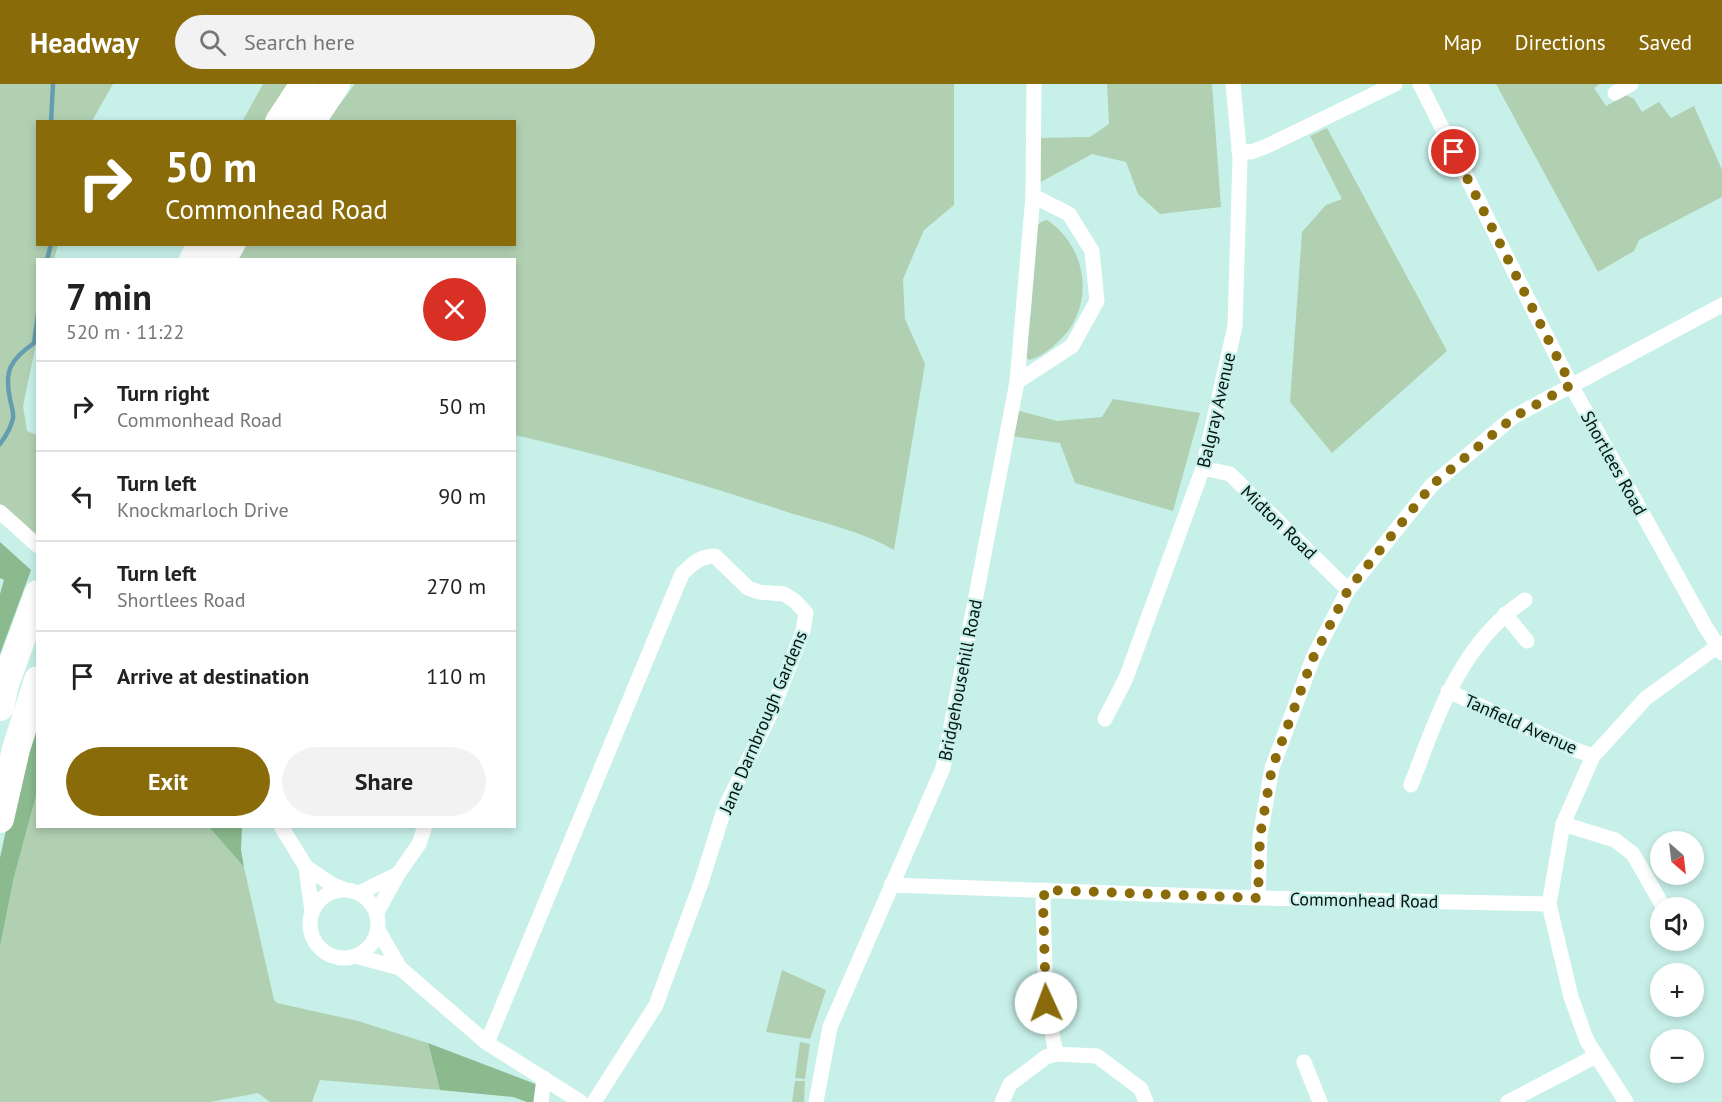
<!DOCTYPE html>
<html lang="en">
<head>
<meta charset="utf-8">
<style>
  :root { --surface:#fff; --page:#f2f2f2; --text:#222; --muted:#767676; --line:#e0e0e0; --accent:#8a6b0a }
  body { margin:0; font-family:"PT Sans",sans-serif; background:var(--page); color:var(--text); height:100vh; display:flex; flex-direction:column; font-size:22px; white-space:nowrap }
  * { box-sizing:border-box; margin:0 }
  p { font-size:20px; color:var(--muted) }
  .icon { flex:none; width:33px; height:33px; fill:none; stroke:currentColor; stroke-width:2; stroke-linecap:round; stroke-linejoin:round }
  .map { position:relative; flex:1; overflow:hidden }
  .drawer { position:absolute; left:36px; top:174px; width:480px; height:570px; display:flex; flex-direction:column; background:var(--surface); border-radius:0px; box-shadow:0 3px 9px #0003 }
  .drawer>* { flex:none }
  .banner { position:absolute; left:36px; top:36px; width:480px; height:126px; border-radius:0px; box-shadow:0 3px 9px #0003; background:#8a6b0a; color:#fff; overflow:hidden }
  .needle { width:39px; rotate:152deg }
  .fabs { position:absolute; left:1650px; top:747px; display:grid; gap:12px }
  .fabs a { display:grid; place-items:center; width:54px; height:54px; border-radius:50%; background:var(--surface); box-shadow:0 3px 9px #0003; font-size:30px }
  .pin { position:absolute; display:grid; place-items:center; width:51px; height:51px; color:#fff; margin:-26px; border:3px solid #fff; border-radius:50%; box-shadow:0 2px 6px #0007 }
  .me { position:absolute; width:66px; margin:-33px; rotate:358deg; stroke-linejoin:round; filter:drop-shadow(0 0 4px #0008) }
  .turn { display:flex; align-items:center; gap:21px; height:126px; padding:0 30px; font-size:27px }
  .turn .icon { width:78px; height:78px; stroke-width:2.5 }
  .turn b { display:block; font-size:42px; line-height:51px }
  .round { display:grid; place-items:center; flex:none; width:63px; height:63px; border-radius:32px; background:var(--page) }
  .head { display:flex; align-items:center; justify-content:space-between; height:102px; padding:0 30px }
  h1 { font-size:36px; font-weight:800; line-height:45px }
  .button { display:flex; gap:12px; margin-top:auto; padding:12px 30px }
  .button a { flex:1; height:69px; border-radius:36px; background:var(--accent); color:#fff; font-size:24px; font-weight:800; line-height:69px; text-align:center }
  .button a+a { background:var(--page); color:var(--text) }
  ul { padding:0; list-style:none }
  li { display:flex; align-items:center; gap:18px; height:90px; padding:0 30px; border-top:2px solid var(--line) }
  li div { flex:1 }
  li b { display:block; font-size:22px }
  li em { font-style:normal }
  header { display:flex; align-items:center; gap:36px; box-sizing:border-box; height:84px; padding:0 30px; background:var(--accent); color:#fff }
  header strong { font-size:28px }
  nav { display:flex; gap:33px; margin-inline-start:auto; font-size:21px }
  .search { width:420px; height:54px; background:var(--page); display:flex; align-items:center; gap:15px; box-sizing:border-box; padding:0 21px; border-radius:33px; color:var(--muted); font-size:22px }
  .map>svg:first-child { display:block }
  .green { fill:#b1d0b2 }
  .forest { fill:#8aba8d }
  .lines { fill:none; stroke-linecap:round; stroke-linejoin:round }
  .stream { stroke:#659db0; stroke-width:4.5 }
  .street { stroke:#fff; stroke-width:15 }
  .highway { stroke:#fff; stroke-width:28 }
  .route { stroke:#8a6b0a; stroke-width:10; stroke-dasharray:0 18 }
  .labels { text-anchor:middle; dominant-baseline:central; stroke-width:4.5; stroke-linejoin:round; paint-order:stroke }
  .street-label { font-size:18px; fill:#041210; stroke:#c7f0e9 }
</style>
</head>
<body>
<header>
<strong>Headway</strong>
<div class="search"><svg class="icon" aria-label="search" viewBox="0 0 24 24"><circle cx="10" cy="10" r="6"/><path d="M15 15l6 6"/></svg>Search here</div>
<nav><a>Map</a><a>Directions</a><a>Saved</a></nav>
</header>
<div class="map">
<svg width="1722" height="1018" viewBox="0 0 1722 1018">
  <rect width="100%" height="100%" fill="#c7f0e9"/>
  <g class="green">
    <path d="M0,0H113L92,37L38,38V160L58,161L54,175L38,176L37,255L23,322L27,347L37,351V452L0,420Z"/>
    <path d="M263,0H295L269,37L242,38Z"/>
    <path d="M355,0H954V121L924,146L903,195L905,235L925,280L894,466C861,447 823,439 787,428C697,398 607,372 515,351L514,176H238L247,161L514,160V38L327,37Z"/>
    <path d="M1107,0H1212L1221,123L1160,130L1138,110L1126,78L1092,70L1039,99L1037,54L1090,53L1109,40Z"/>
    <path d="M1496,0H1600L1594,4L1606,22L1626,11L1634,15L1642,28L1659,18L1671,34L1694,22L1722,86V113L1639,156L1634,167L1598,188Z"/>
    <path d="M1327,44L1447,267L1332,369L1290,318L1302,148L1326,121L1342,115L1310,52Z"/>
    <path d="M1047,136C1089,164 1096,225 1057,259C1048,267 1040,273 1029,276L1025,272L1031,227L1038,141L1041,138Z"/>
    <path d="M1113,315L1200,329L1173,427L1075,399L1060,359L1010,352L1016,326L1057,337L1102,333Z"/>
    <path d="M37,708L38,742L209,743L244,783L274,916L277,919L358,937L428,959L440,1006L320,996L312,1018H270L258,1009L210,1018H0V863L14,793Z"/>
    <path d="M782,886L826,906L810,955L766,948Z"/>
    <path d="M800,958L810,960L805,995L795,994Z"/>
    <path d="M795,997H805L804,1018H792Z"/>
  </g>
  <g class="forest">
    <path d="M0,458L31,486L0,570V510L4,496L0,494Z"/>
    <path d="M37,634V708L14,793L0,863V774L9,732Z"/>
    <path d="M209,743H242L241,766L244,783Z"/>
    <path d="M428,959L538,1001L535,1018H527L513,1013L440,1006Z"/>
  </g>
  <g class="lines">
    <g class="stream">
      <path d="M51,38L53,0"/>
      <path d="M47,176L51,160"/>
      <path d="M0,360C6,352 11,344 13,334C14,328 11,321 10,315C4,287 10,276 34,259L38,230"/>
    </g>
    <g class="street">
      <path d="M1420,0L1571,301L1705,542L1722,569"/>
      <path d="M1615,9L1631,0"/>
      <path d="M1239,67L1251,68L1267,62L1395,0"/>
      <path d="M1017,298L1072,262L1097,217L1092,167L1069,130L1033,112"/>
      <path d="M1203,384L1230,390L1348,506"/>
      <path d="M0,428L38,462"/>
      <path d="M1505,530L1527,557"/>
      <path d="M1448,607L1573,665L1593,672"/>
      <path d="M1105,635L1126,594L1203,384L1235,242L1240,75L1233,0"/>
      <path d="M1411,701C1438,631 1460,560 1525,516"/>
      <path d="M1563,740L1615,756L1633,770L1664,824"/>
      <path d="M281,742L306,783L312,828"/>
      <path d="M306,783L331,800L343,805"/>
      <path d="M891,801L1258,814L1549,820"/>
      <circle cx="344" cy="840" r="34"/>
      <path d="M1045,806L1043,818L1046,919L1056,970"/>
      <path d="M359,809L398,790"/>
      <path d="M1258,814L1260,752L1272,684L1313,574L1348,506L1432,401L1513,333L1722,221"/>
      <path d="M377,828L398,790L419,760L425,742"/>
      <path d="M378,846L400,884L487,959L581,1018"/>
      <path d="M355,872L400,884"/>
      <path d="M487,959L682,490C692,480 700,472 715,472L748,504L759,508L784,510L795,517L806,529L803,547L771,629L724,726L701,799L656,921L594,1018"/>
      <path d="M1304,978L1320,1018"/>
      <path d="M541,1018L544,994"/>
      <path d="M816,1018L830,943L943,684L1017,298L1033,112L1034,0"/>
      <path d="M1002,1018L1010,1000L1046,973L1056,970L1097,972L1141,1005L1146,1018"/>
      <path d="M1508,1018L1596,972"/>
      <path d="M1626,1018L1587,957L1571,913L1549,820L1563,740L1593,672L1607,657L1646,614L1722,559"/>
    </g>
    <g class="highway">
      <path d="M279,38L304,0"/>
      <path d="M311,38L336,0"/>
      <path d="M193,176L201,160"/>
      <path d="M222,176L231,160"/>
      <path d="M0,623L5,600L38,510"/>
      <path d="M0,735L16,665L38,596"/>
    </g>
  </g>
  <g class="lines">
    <path class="route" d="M1046,919L1043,818L1045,806L1258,814L1260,752L1272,684L1313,574L1348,506L1432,401L1514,333L1571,301L1454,68"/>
  </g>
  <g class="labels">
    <g class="street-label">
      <text transform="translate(1216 326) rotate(-77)">Balgray Avenue</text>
      <text transform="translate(1614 379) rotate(61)">Shortlees Road</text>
      <text transform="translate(1279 438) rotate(44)">Midton Road</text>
      <text transform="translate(960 596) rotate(-79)">Bridgehousehill Road</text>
      <text transform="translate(763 638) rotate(-67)">Jane Darnbrough Gardens</text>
      <text transform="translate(1521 640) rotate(24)">Tanfield Avenue</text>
      <text transform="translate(1364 816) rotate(1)">Commonhead Road</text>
    </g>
  </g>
</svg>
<div class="fabs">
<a><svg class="needle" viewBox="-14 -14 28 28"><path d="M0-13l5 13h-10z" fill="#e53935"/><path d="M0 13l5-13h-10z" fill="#767676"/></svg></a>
<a><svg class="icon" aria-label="sound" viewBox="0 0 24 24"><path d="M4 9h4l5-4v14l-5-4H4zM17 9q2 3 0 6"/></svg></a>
<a>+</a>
<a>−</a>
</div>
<div class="pin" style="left:1454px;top:68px;background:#d93025"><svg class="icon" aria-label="arrive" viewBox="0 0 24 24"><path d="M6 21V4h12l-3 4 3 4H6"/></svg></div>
<svg class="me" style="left:1046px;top:919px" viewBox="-20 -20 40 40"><circle r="19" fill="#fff"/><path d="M0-13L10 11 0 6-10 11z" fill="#8a6b0a"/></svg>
<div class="banner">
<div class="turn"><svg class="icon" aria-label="right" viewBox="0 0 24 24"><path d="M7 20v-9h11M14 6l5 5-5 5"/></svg><div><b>50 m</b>Commonhead Road</div></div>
</div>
<section class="drawer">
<div class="head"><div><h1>7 min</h1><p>520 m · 11:22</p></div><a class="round" style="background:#d93025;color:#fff"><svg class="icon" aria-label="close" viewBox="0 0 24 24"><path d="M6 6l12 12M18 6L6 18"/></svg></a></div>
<ul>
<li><svg class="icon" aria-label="right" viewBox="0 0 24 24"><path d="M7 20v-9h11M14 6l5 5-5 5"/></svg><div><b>Turn right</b><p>Commonhead Road</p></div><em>50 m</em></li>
<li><svg class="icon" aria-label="left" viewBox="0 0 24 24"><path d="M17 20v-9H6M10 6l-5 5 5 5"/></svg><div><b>Turn left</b><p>Knockmarloch Drive</p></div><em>90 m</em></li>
<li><svg class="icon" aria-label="left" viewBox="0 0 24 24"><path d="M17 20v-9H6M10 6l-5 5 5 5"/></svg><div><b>Turn left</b><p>Shortlees Road</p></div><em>270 m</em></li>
<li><svg class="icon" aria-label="arrive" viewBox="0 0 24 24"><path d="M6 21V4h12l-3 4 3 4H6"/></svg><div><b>Arrive at destination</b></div><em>110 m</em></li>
</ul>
<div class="button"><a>Exit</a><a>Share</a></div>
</section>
</div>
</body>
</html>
